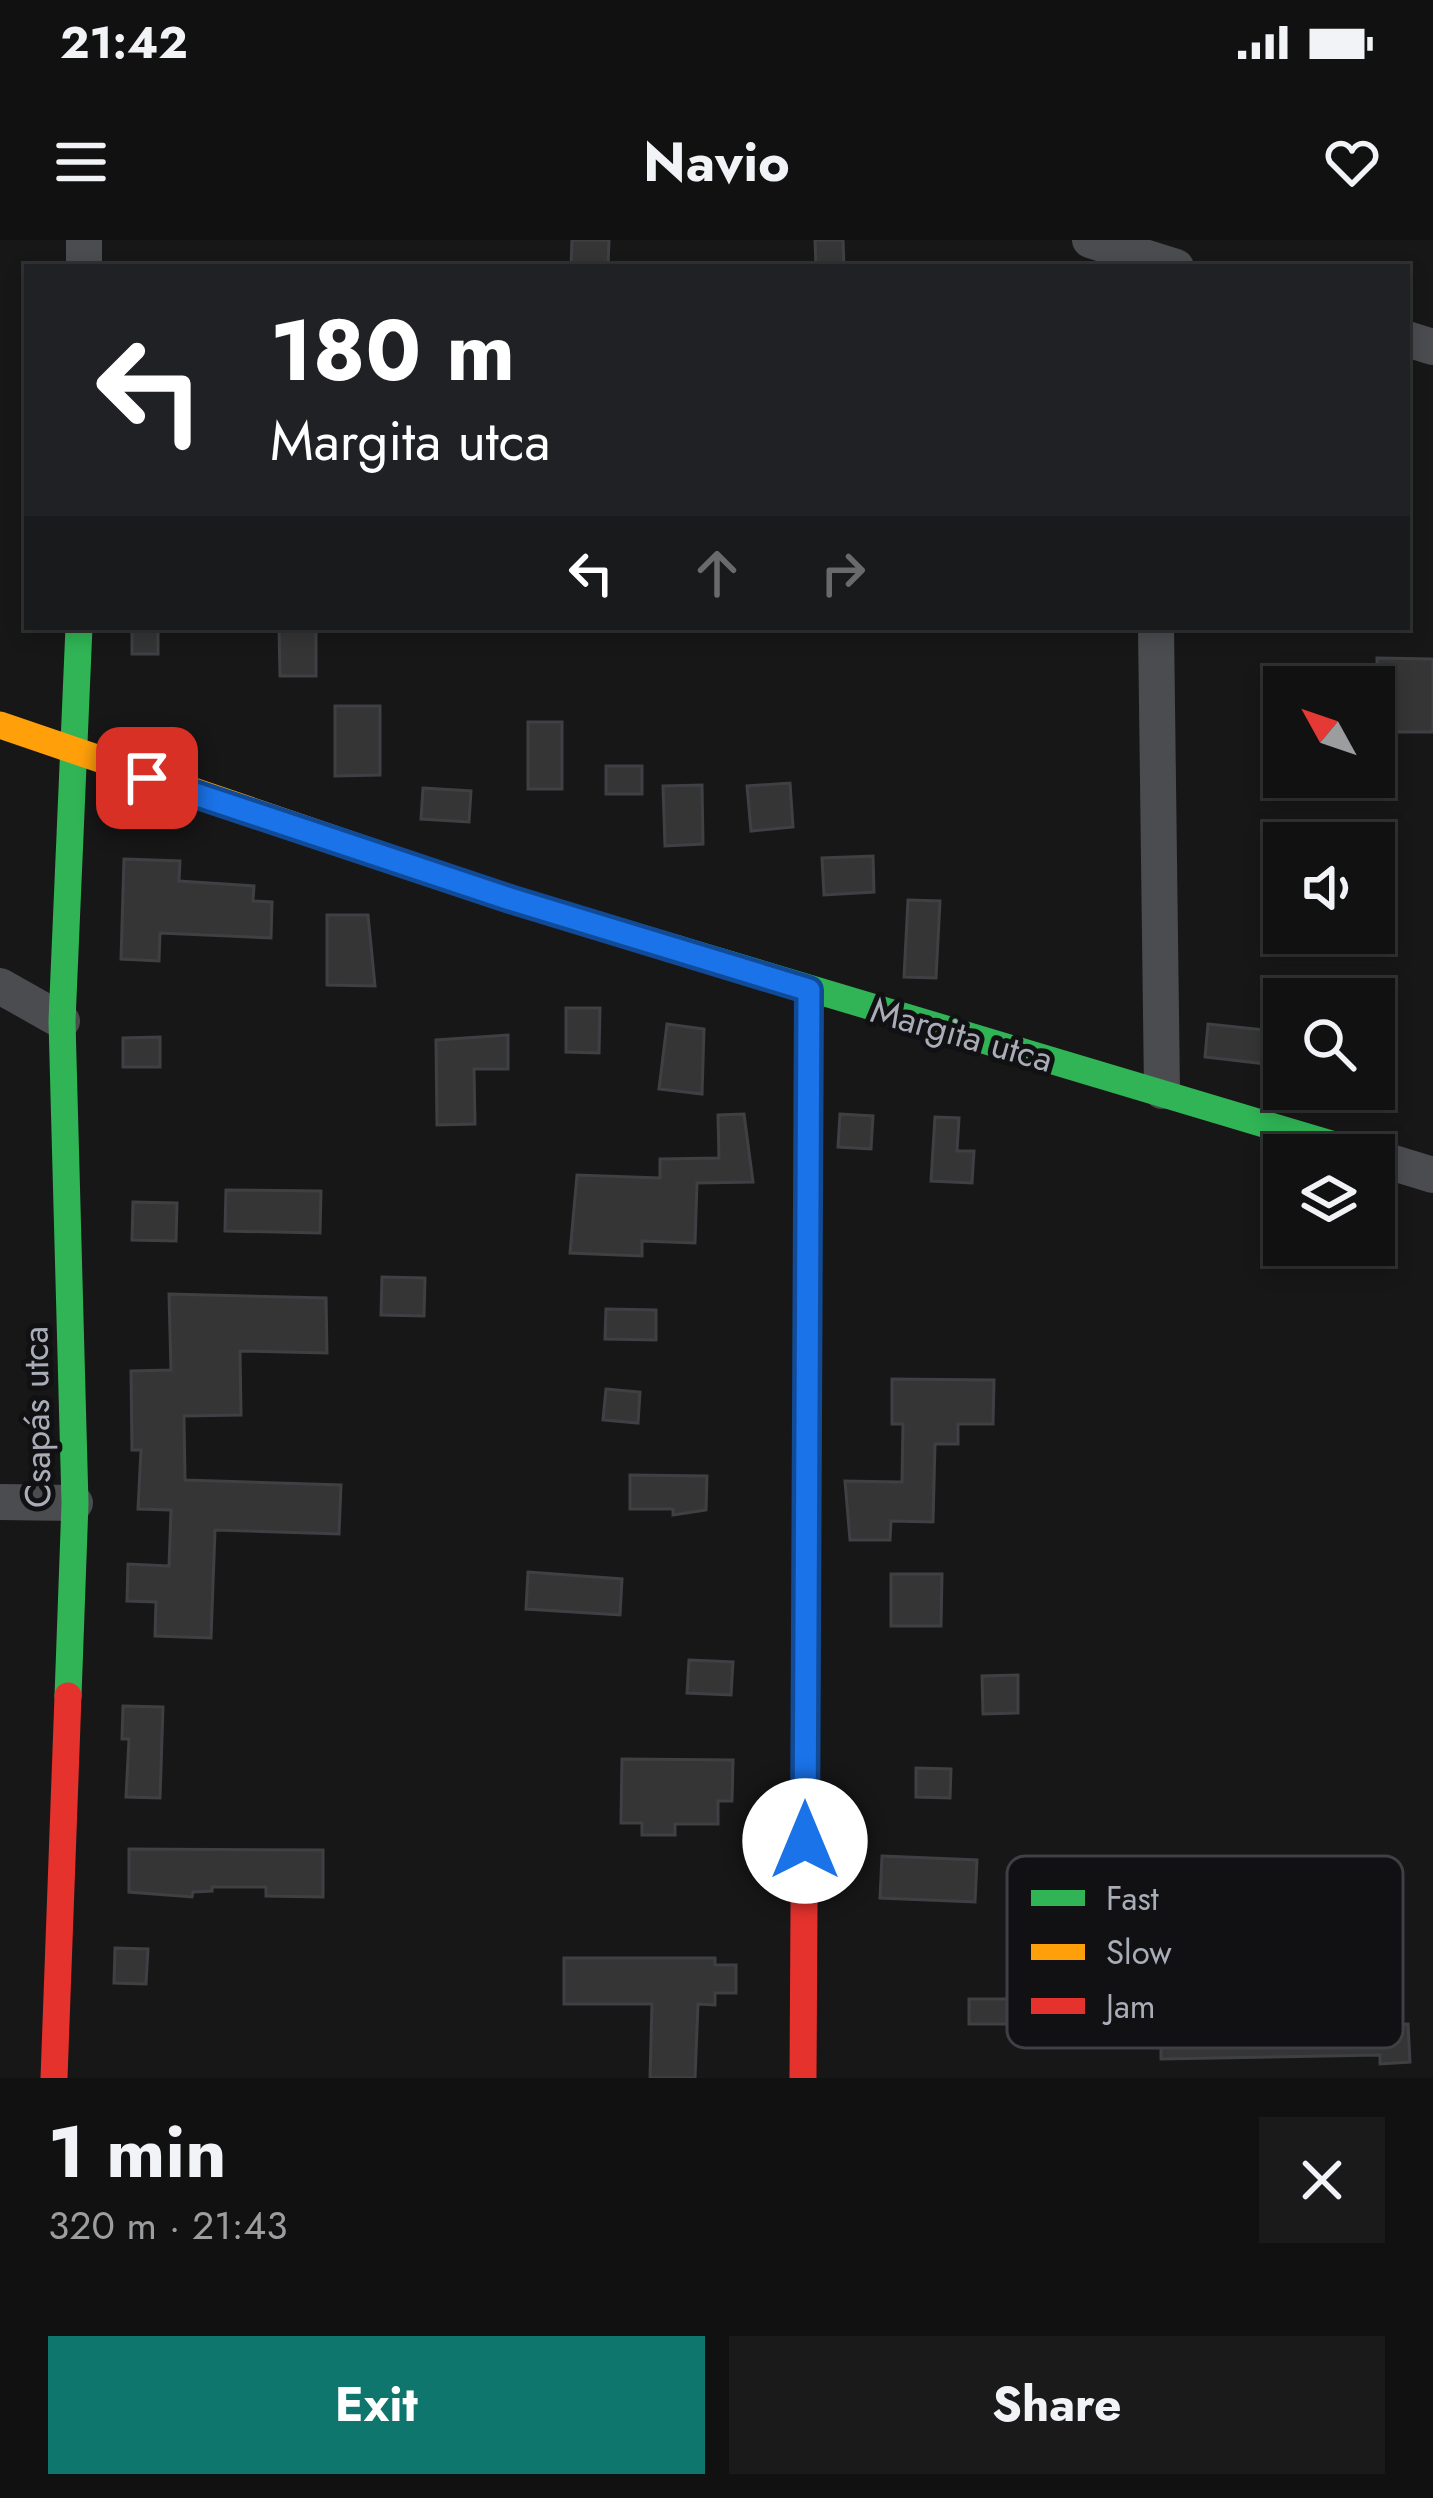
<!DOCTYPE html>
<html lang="en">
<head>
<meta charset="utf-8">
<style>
  :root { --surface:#111; --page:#1a1a1a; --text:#f1f3f6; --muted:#9c9d9f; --line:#303131; --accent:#0f766e }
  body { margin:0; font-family:Jost,sans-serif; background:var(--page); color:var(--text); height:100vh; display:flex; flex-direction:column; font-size:45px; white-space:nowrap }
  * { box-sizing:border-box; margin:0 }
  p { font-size:39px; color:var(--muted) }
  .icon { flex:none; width:66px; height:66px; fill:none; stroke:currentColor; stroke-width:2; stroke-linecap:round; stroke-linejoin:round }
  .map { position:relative; height:1838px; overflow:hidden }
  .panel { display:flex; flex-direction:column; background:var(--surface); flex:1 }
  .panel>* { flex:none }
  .hud { position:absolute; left:24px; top:24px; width:1386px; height:366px; border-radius:0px; box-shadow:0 6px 18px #0003,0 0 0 3px var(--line); background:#202124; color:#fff; overflow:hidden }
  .needle { width:78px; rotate:310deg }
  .fabs { position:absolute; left:1263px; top:426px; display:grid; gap:24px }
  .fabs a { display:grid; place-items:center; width:132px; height:132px; border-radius:0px; background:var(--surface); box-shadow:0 6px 18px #0003,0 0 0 3px var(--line); font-size:60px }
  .pin { position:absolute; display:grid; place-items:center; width:102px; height:102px; color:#fff; margin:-51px; border-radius:24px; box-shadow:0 6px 18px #0006 }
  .me { position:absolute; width:132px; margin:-66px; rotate:0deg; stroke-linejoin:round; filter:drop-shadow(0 0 9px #0008) }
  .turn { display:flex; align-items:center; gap:42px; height:252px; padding:0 48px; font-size:54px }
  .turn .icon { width:156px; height:156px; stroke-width:2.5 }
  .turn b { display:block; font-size:84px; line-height:102px }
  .lanes { display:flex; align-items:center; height:114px; padding:0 48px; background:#0003; justify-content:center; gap:60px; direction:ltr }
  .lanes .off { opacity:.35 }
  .round { display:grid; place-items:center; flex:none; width:126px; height:126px; border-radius:0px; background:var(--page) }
  .head { display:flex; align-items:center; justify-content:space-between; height:204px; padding:0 48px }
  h1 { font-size:72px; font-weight:700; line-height:90px }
  .primary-button { display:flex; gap:24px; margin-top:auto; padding:24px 48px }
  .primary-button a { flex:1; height:138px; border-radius:0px; background:var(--accent); color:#fff; font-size:48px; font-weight:700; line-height:138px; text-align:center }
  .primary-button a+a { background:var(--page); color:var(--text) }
  .status { display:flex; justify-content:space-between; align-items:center; height:84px; padding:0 60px; background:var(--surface); direction:ltr }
  .status svg { height:33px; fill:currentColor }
  header { display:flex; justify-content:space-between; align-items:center; height:156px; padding:0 48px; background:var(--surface); font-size:54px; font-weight:700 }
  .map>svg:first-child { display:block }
  .building { fill:#353536; stroke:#3f4043; stroke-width:3 }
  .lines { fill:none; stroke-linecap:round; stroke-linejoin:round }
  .street { stroke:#4b4c50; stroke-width:36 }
  .fast { stroke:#30b455; stroke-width:27 }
  .slow { stroke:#ff9f0a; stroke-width:27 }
  .jam { stroke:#e5322d; stroke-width:27 }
  .route-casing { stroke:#114b97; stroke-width:30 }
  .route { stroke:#1a73e8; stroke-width:21 }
  .labels { text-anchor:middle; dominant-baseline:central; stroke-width:10; stroke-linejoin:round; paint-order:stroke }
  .street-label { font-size:36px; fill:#a8adb8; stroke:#111113 }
  .key { fill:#111113; stroke:#3e4045; stroke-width:3 }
  .key-label { font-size:33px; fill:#a8adb8 }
</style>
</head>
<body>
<div class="status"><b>21:42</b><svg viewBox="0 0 49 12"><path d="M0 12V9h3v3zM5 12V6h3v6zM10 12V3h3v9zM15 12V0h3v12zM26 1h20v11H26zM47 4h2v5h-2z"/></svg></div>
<header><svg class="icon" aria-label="menu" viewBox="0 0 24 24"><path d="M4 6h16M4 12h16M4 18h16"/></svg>Navio<svg class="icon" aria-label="heart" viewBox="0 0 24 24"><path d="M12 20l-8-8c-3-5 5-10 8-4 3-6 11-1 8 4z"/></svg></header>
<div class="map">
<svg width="1433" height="1838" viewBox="0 0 1433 1838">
  <rect width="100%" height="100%" fill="#171717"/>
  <g class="building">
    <path d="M572,0H609L608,27H571Z"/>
    <path d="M815,0H843L844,27H816Z"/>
    <rect x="132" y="387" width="26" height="27"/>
    <path d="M279,387H316V436H280Z"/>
    <path d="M1377,418L1433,419V492H1377Z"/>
    <path d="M335,466H380V535L335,536Z"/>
    <rect x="528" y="482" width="34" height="67"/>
    <rect x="606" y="526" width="36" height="28"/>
    <path d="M790,543L793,587L751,591L747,546Z"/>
    <path d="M702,545L703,604L665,606L663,546Z"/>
    <path d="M423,548L471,551L469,582L421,579Z"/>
    <path d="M873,616L874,652L824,655L822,618Z"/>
    <path d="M124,619L180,621L179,641L254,646L253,661L272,662L271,698L160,693L159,721L121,719Z"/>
    <path d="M908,660L940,661L936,738L904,737Z"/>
    <path d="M327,675H368L375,746L327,745Z"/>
    <path d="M566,768H600L599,813L566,812Z"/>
    <path d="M667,784L704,789L702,854L659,849Z"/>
    <path d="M1208,784L1284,792V826L1205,817Z"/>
    <path d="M508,795V829H474L475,884L437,885L436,800Z"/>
    <path d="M160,797V827H123V798Z"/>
    <path d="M744,874L753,942L697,943L695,1003L642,1001V1016L570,1013L577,935L660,938V919L719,918L718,875Z"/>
    <path d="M840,874L873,876L871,909L838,907Z"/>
    <path d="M935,877L959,878L957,911H974L972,943L931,941Z"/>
    <path d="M226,950L321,951L320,993L225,991Z"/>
    <path d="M133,962L177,963L176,1001L132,1000Z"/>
    <path d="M382,1037L425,1038L424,1076L381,1075Z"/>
    <path d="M169,1054L326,1058L327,1113L240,1111L241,1175L184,1176L185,1240L341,1245L339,1294L215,1290L211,1398L155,1396L156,1362L127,1361L128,1324L169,1326L171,1270L138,1269L141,1210H132L131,1131L171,1130Z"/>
    <path d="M606,1069L656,1070V1100L605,1099Z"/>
    <path d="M892,1139L994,1140L993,1184H958V1204H935L933,1282L891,1281L890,1300H850L845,1241L902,1242L903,1184H892Z"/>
    <path d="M606,1149L640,1152L638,1183L603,1180Z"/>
    <path d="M630,1235L707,1236L706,1270L673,1275V1269H630Z"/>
    <path d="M528,1332L622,1339L620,1375L526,1369Z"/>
    <path d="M891,1334H942L941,1386H891Z"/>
    <path d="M689,1420L733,1422L731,1455L687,1453Z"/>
    <path d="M1018,1435V1473L983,1474L982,1436Z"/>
    <path d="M123,1466L163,1467L160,1558L126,1557L129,1499H122Z"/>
    <path d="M622,1519L733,1520L732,1561H718V1584H675V1595H642V1583H621Z"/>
    <path d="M916,1528L951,1529L950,1558L916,1557Z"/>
    <path d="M129,1609L323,1610V1657L266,1656V1647H212V1651L193,1652L192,1657L129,1652Z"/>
    <path d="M882,1616L977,1620L975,1662L880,1658Z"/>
    <path d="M115,1708L148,1709L146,1744L114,1743Z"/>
    <path d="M564,1718H715V1725H736V1753H715V1765L698,1764L695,1838H650L652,1764H564Z"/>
    <path d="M1161,1726H1207V1779L1264,1778V1784L1337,1779L1338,1786L1408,1784L1410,1822L1380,1824V1815L1161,1819Z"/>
    <rect x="969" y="1759" width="38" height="25"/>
  </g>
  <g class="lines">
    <g class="street">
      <path d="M1090,0L1176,27"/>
      <path d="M84,27V0"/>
      <path d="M1407,99L1433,107"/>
      <path d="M1156,387L1162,851"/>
      <path d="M0,746L62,781"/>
      <path d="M1374,917L1433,935"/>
      <path d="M0,1262L75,1263"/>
    </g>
    <g class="fast">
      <path d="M678,709L1368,915"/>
      <path d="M68,1456L75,1263L62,781L79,387"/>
      <path d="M805,1501L809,750"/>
    </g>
    <path class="slow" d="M0,485L510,659L678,709"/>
    <g class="jam">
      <path d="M54,1838L68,1456"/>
      <path d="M803,1838L805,1501"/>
    </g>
  </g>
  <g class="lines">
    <g class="route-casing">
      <path id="route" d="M147,538L510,659L809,750L805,1601"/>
    </g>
    <use href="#route" class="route"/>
  </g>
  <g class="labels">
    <g class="street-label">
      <text transform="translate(962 794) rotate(16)">Margita utca</text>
      <text transform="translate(36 1177) rotate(-91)">Csapás utca</text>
    </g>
  </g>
  <rect x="1007" y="1616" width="396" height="192" rx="18" class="key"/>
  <rect x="1031" y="1650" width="54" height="16" fill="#30b455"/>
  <rect x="1031" y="1704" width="54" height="16" fill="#ff9f0a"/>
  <rect x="1031" y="1758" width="54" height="16" fill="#e5322d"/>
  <g class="key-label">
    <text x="1106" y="1670">Fast</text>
    <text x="1106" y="1724">Slow</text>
    <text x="1106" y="1778">Jam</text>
  </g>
</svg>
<div class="fabs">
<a><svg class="needle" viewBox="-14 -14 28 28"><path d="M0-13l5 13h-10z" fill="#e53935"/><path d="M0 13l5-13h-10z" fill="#9c9d9f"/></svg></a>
<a><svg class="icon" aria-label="sound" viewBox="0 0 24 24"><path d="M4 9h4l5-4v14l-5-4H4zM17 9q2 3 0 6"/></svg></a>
<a><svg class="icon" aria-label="search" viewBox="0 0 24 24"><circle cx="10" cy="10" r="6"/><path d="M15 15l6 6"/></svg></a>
<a><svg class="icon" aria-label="layers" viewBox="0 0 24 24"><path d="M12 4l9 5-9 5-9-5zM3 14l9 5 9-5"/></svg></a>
</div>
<div class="pin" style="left:147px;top:538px;background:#d93025"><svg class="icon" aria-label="arrive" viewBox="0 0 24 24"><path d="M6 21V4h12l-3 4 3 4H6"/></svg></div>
<svg class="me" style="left:805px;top:1601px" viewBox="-20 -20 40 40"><circle r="19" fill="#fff"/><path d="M0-13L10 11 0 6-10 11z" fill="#1a73e8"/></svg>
<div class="hud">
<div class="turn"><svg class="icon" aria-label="left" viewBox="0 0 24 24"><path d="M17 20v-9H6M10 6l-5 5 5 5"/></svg><div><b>180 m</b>Margita utca</div></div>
<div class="lanes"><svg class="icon" aria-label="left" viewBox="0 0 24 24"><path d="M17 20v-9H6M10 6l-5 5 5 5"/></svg><svg class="icon off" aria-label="ahead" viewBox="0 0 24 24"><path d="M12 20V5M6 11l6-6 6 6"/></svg><svg class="icon off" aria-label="right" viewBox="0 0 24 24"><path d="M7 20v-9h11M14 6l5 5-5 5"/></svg></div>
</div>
</div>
<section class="panel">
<div class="head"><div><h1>1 min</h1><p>320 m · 21:43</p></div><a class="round"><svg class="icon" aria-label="close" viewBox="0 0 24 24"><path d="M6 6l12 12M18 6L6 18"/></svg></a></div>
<div class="primary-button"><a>Exit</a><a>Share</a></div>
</section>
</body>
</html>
